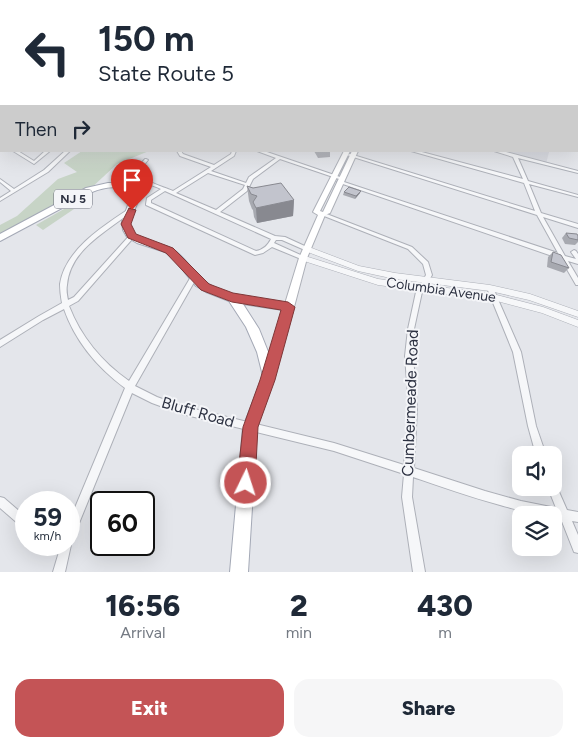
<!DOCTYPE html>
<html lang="en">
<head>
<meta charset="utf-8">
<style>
  :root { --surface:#fff; --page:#f6f6f7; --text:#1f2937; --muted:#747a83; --accent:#c45456 }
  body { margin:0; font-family:Figtree,sans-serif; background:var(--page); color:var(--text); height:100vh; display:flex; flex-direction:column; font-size:19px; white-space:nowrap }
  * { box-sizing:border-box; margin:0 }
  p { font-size:16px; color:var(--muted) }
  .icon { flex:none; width:28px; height:28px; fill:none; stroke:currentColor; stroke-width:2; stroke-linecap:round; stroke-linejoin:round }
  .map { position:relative; height:572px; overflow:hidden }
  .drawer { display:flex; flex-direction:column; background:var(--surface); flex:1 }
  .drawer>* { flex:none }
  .banner { position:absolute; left:0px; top:0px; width:579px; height:152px; box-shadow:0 5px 20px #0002; background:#fff; color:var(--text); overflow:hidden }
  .buttons { position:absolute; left:512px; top:446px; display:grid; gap:10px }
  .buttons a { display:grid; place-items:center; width:50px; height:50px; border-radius:10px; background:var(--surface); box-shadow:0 5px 20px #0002; font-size:25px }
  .speed { position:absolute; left:15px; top:491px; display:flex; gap:10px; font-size:25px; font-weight:700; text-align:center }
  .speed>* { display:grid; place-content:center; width:65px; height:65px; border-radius:50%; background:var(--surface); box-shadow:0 5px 20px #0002; line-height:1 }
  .speed small { font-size:12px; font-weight:400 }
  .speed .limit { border:2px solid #111; border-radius:8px; background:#fff; color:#111 }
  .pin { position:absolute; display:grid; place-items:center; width:42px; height:42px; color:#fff; margin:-51px -21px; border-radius:50% 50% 50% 0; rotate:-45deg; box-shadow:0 0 5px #0007 }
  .pin .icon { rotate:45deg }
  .me { position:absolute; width:55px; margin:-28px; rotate:4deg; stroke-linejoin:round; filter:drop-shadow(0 0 4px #0008) }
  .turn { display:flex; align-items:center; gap:18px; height:105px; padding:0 15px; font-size:22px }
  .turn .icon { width:65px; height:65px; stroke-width:2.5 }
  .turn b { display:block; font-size:35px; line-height:42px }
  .then { display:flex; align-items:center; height:48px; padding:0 15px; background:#0003; gap:10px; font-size:19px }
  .eta { display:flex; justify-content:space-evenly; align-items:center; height:85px; text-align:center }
  .eta b { font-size:30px; font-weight:800; line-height:35px }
  .cta { display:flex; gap:10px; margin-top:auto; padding:10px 15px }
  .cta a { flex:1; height:58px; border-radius:15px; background:var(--accent); color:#fff; font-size:20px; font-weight:800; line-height:58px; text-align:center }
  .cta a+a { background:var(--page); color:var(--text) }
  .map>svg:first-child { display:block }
  .built { fill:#d6d8df }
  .green { fill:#c7d4c6 }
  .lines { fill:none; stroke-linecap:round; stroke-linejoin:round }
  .minor-casing { stroke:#adb0b8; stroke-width:2 }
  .tertiary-casing { stroke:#adb0b8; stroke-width:1 }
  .secondary-casing { stroke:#adb0b8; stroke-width:2 }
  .primary-casing { stroke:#a4a9b6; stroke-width:2 }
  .minor { fill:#f6f7f9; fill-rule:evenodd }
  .tertiary { fill:#f6f7f9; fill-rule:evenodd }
  .secondary { fill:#fff; fill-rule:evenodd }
  .primary { fill:#fff; fill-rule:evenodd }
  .wall { fill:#a7a9b0 }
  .shaded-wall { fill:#888990 }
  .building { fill:#c2c4cd; stroke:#888990 }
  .route { fill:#c45456; stroke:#7f3738 }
  .labels { text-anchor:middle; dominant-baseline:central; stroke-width:4; stroke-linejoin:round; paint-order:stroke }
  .shield { fill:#f4f5f8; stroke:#696c79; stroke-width:1 }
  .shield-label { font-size:12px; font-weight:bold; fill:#2d3242 }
  .street-label { font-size:14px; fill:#2d3242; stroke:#f4f5f8 }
  .near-street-label { font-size:16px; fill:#2d3242; stroke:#f4f5f8 }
</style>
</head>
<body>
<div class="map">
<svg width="578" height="572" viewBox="0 0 578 572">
  <rect width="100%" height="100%" fill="#e4e6eb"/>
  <path class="built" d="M508,151H547L549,152L546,164L510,155Z"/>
  <g class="green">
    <path d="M82,151H149L117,164L89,190L0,238V225L17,216L58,179L77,172L64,163Z"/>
    <path d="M71,205L77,207L43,230L36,225Z"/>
  </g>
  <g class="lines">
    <g class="minor-casing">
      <g id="minor">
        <path d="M0,94H1V96L0,97Z"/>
        <path d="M13,151H18L34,161L45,151H50L34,164Z"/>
        <path d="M65,151H70L48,172L0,201V198L11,191L0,182V179L14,189L44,170Z"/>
        <path d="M177,151H181L183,154L214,165L231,154L232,151H236L234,156L211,171L246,183L249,177L276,158L257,151H264L343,178L339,179L280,159L253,179L247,191L220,212L275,236L285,237L309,248L310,249L307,251L282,240H276L274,243L305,257L306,258L305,259H301L272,247L263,253L255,255L146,205V204L147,198L161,189C152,185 142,183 137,174L125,178L120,183L116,182L121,176L136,171V169L145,159H146L148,160L140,170C144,183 162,186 173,191L211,167L180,156ZM208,173L245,185L243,189L216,210L176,193ZM165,191L271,239C268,245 263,250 256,251L151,203V200Z"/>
        <path d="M411,151H418L523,179L513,157L494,151H502L578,171V173L518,158L528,181L578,195V197L529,184L541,213L578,224V228L543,217L565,256L576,259L571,252L574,250L576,251L578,254V264L568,261L578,278V285H576L561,259L337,182L341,181L558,253L537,215L347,155L350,154L535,211L524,183Z"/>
        <path d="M129,209H133V210C109,231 70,248 67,285C66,290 67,295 68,300L74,297L130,235H134L135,236L134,237L78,301L69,306C81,337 102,362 129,381L192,275H196L197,277L135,386L157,397L182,406L334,443L404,465L409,408L405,356L408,329L416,292L426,275L423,264L408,249L319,214L320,213H324L412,247L428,262L432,275L422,292L414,329L413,356L417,408L414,468L485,491L521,501L556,508L548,488H554V483L556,485L567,510L578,512V522L572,521L578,535V553L574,552L561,519L554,517V515C535,515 518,510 500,505C470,497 442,487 413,477L412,497L425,572H413L402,497L404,474L334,451L182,414L152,403L132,393L73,538L69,539V522L125,388C98,368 75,341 64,309L43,320L0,347V340L39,316L62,303C61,298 60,290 60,284C65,250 103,226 129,209Z"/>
        <path d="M488,286H492L493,288L521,352L536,426L546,455H536L528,426L513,352L487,288Z"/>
        <path d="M0,497L4,498L26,517V528L22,527L0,508Z"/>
        <path d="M69,541L71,545L65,572H53L61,545H69Z"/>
      </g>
    </g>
    <g class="tertiary-casing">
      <g id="tertiary">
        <path d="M305,247H309L359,266L395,273L490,285L530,294L578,311V317L529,300L490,291L395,279L358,271L305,251L304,249Z"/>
        <path d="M301,256H305L378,279L493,294L543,307L578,320V327L542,313L493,300L378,285L301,260L300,258Z"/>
      </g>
    </g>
    <g class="secondary-casing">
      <path id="secondary" d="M344,151H350L320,211L323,212L352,151H358L330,213L325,215L307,258L294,307L292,310H286L284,307L299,258L318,215L313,212Z"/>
    </g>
    <g class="primary-casing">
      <g id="primary">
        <path d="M1,123V127L0,128V124Z"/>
        <path d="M108,183C122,183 131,185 139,197C138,207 126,220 131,230C138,243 161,242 172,249C185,256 191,270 202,279C225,299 260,298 289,303L293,304L294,307L274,379L257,427L248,572H230L243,427L263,376L257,352L246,327L229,301L206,292L196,286L174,259L165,252L137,243L127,237L123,230L122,221L131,197C123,183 105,187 92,192L0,241V234L86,188ZM243,304L283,310L269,354L259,329Z"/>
      </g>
    </g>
    <use href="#minor" class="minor"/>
    <use href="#tertiary" class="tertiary"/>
    <use href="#secondary" class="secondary"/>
    <use href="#primary" class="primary"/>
  </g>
  <g class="wall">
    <path d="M314,151H330V157L318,158Z"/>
    <path d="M247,186L294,200L293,216L257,223L254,217L253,210L252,209L249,201Z"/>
    <path d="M344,192L360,193L355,199L343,195Z"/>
    <path d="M566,233L578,236V242L575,245L565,244L562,238Z"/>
    <path d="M553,252L569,268L564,273L547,267L548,257Z"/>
  </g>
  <g class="shaded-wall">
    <path d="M0,105H1V115L0,113Z"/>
    <path d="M361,191L360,193L355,199L356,196Z"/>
    <path d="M294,200L293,216L257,223L256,208Z"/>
  </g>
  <g class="building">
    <path d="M281,183L294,200L256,208L253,202L257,196L251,194L247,186L253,188Z"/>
    <path d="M349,187L361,191L356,196L344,192Z"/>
    <path d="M566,233L577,234L578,236V240L569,238Z"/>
    <path d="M553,252L561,255L569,268L551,262Z"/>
  </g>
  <linearGradient id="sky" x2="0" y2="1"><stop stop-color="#8cb2db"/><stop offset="0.53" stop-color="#f3f4f6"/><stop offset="1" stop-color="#f3f4f6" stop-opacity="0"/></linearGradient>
  <rect width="578" height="170" fill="url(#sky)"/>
  <path class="route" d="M129,208L136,210L131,224L136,234L173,248L209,284L233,293L288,302L295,307L275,380L258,427L255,483L252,489L246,492L240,489L237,483L243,427L260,380L281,310L232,302L201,290L166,253L128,238L121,224Z"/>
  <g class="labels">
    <rect class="shield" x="54" y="189.5" width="38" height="19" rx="4"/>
    <g class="shield-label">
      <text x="73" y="199">NJ 5</text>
    </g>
    <g class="street-label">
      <text transform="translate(441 290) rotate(8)">Columbia Avenue</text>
    </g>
    <g class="near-street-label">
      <text transform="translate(410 403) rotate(-88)">Cumbermeade Road</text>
      <text transform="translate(198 412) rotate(16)">Bluff Road</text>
    </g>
  </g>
</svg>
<div class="buttons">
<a><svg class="icon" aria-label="sound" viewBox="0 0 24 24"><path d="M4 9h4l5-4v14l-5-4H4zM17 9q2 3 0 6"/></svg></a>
<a><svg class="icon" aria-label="layers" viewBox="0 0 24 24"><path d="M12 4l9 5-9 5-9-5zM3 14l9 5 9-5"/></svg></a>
</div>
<div class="speed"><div>59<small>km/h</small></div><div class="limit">60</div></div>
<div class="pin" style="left:132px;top:210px;background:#d93025"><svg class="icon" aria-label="arrive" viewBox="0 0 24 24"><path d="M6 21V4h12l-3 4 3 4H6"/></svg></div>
<svg class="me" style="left:246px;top:483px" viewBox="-20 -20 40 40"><circle r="17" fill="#c45456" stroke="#fff" stroke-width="3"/><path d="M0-11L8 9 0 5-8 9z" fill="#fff"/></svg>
<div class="banner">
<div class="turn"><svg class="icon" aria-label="left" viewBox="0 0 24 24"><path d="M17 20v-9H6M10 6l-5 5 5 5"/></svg><div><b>150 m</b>State Route 5</div></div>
<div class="then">Then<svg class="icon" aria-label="right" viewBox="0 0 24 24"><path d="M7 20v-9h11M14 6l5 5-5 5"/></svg></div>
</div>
</div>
<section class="drawer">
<div class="eta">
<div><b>16:56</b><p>Arrival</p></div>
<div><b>2</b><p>min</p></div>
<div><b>430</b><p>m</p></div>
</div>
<div class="cta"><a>Exit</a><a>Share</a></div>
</section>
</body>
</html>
